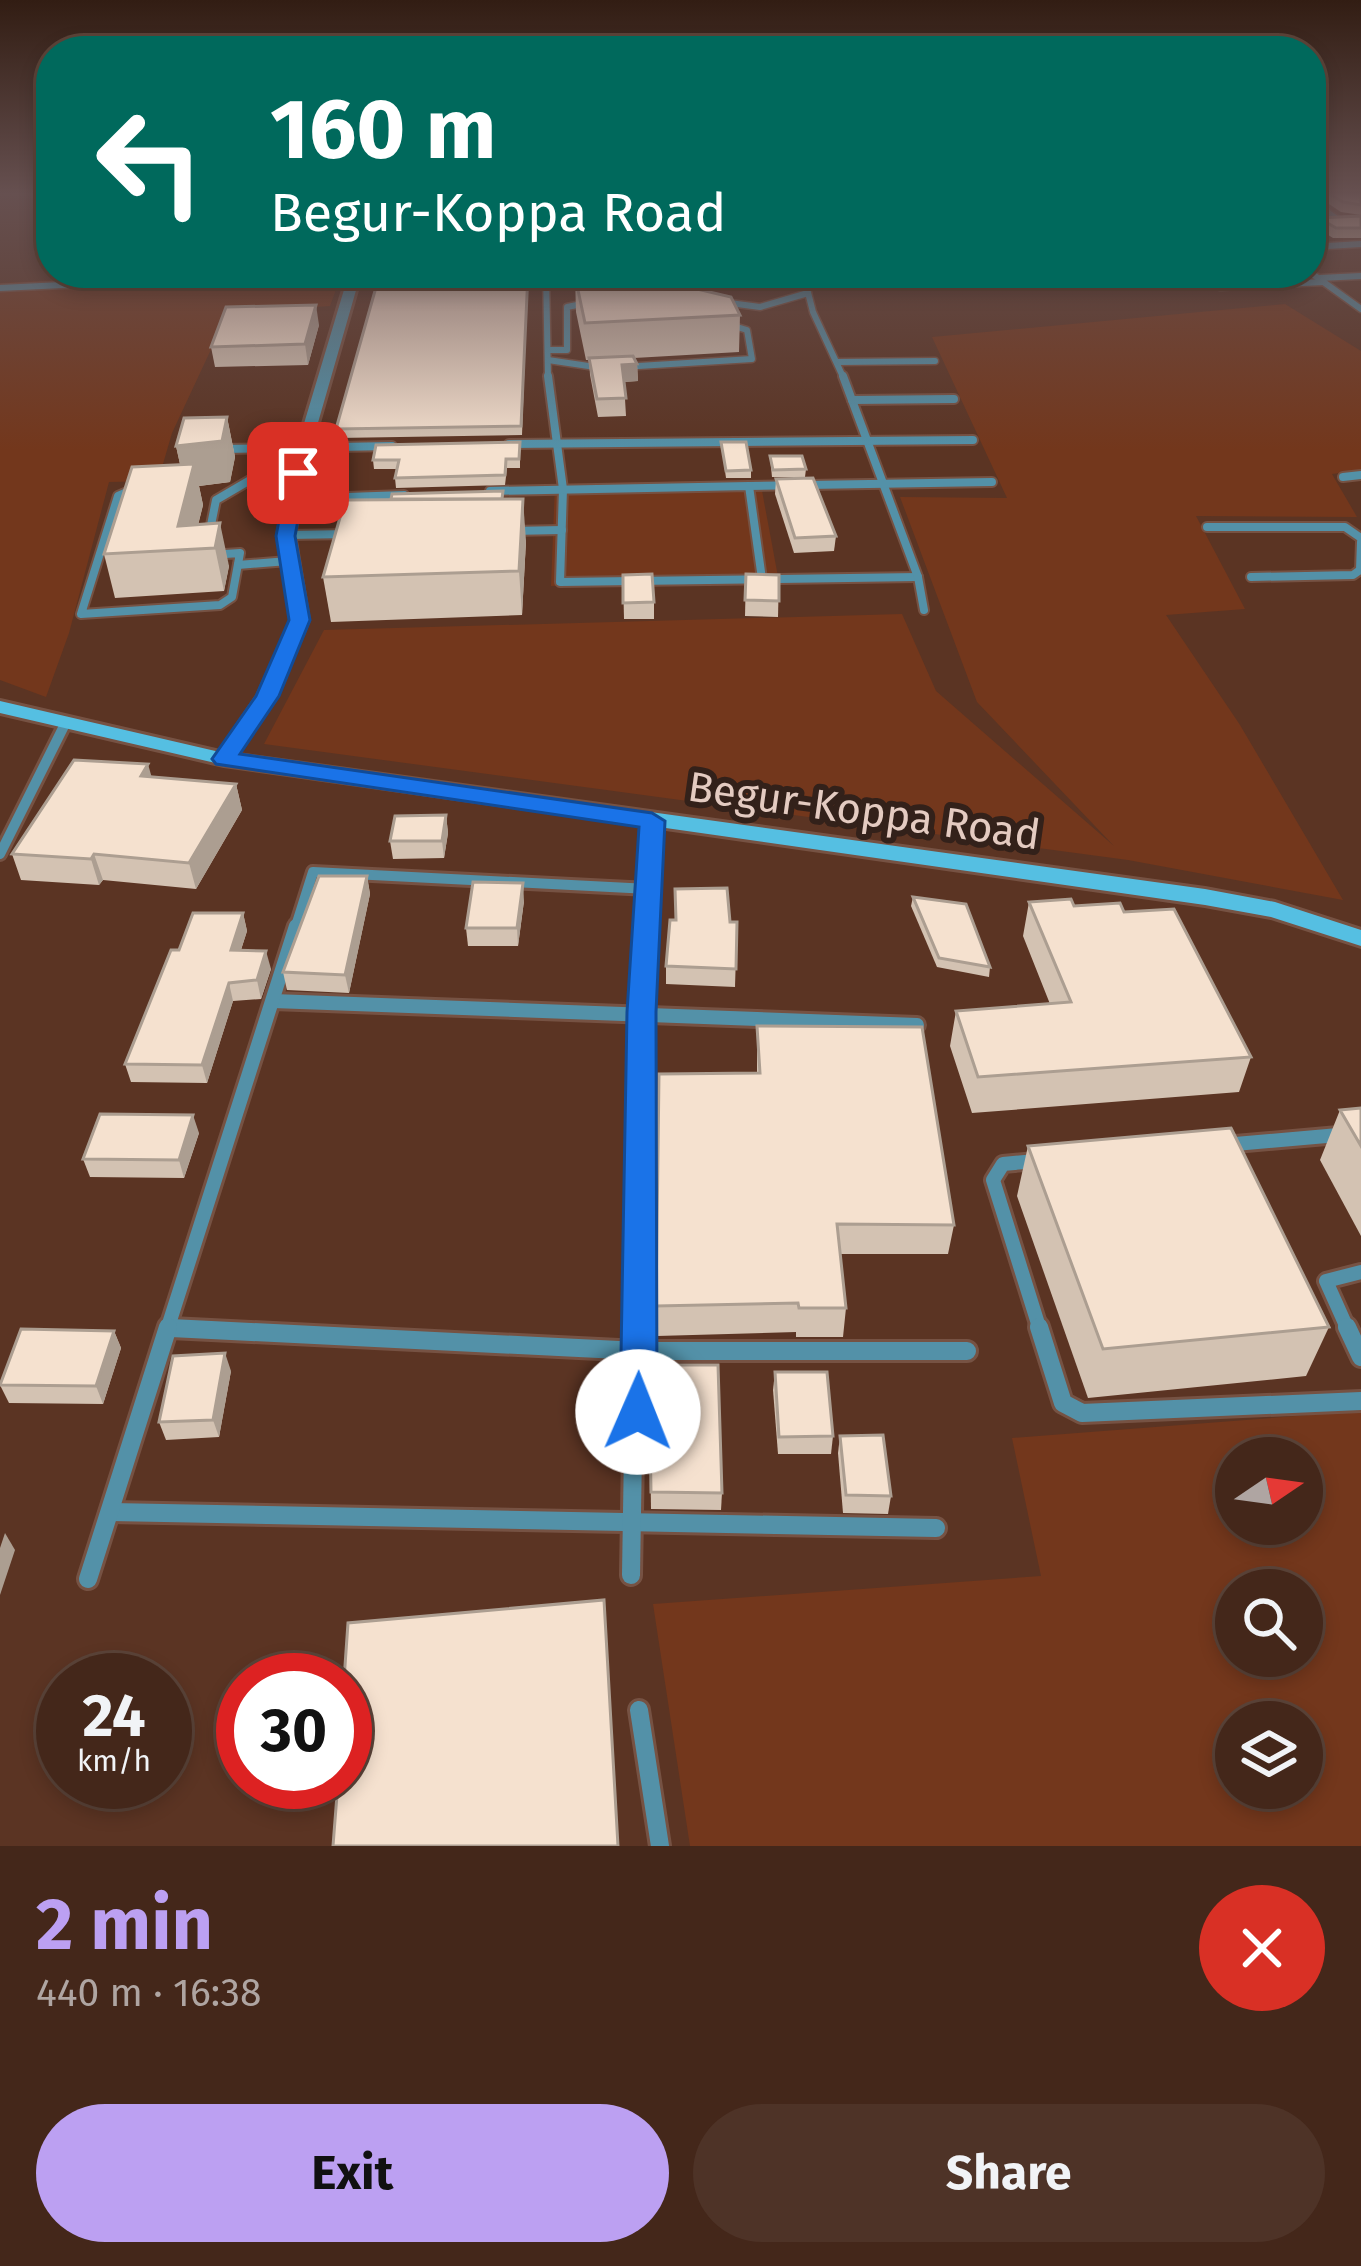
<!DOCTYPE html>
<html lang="en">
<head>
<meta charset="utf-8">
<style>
  :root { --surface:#44271a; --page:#4e3327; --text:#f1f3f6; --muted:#afa5a2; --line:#5c4439; --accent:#bca0f2 }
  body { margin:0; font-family:"Fira Sans",sans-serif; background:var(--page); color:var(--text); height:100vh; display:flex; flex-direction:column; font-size:45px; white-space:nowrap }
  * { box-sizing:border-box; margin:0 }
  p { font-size:39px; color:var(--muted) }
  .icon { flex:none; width:66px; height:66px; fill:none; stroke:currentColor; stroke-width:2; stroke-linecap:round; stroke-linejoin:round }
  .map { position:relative; height:1846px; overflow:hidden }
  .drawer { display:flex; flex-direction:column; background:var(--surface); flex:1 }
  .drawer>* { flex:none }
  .guide { position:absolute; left:36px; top:36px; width:1290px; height:252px; border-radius:48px; box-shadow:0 6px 18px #0003,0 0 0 3px var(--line); background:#00695c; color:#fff; overflow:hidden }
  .needle { width:78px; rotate:77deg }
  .tools { position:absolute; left:1215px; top:1437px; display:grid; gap:24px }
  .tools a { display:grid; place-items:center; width:108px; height:108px; border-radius:50%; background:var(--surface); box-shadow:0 6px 18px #0003,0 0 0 3px var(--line); font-size:60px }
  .speed { position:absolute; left:36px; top:1653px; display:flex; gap:24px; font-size:60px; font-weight:700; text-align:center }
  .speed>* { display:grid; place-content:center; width:156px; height:156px; border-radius:50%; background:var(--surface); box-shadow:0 6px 18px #0003,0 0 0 3px var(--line); line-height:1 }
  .speed small { font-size:30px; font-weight:400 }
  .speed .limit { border:18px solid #d22; background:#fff; color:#111 }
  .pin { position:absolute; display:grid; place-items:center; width:102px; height:102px; color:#fff; margin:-51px; border-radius:24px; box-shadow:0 6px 18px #0006 }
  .me { position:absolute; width:132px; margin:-66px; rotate:1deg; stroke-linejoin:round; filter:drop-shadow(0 0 9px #0008) }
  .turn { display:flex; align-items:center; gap:42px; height:252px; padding:0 36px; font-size:54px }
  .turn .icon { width:156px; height:156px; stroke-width:2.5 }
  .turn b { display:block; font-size:84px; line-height:102px }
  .round { display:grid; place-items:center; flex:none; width:126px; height:126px; border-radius:63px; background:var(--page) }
  .headline { display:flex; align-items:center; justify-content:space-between; height:204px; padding:0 36px }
  h1 { font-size:72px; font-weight:700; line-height:90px; color:var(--accent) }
  .button { display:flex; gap:24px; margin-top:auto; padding:24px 36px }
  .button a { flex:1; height:138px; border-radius:72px; background:var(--accent); color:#111; font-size:48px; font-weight:700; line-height:138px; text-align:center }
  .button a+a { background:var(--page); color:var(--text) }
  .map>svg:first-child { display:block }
  .green { fill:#73371c; fill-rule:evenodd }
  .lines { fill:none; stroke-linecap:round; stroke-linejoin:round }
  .minor-far4-casing { stroke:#765243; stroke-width:9 }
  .minor-far3-casing { stroke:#765243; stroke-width:12 }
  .minor-far2-casing { stroke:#765243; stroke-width:16 }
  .minor-far1-casing { stroke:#765243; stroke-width:20 }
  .minor-casing { stroke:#765243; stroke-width:24 }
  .tertiary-casing { stroke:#765243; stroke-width:6 }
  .secondary-casing { stroke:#765243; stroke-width:6 }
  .minor-far4 { stroke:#5391a8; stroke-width:6 }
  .minor-far3 { stroke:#5391a8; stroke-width:8 }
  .minor-far2 { stroke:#5391a8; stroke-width:10 }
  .minor-far1 { stroke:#5391a8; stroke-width:14 }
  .minor { stroke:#5391a8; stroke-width:18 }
  .tertiary { fill:#5391a8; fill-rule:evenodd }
  .secondary { fill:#55bfe2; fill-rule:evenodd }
  .wall { fill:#d3c2b2 }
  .shaded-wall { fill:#ac9e91 }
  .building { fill:#f5e1cf; stroke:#ac9e91; stroke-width:3 }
  .route { fill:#1a73e8; stroke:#114b97; stroke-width:3 }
  .labels { text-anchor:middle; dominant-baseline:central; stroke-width:12; stroke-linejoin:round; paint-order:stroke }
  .street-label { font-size:42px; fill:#e4cbc1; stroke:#33211a }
</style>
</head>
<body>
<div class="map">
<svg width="1361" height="1846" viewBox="0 0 1361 1846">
  <rect width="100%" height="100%" fill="#5b3423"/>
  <g class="green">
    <path d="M83,273H342L330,306L228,313L172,433L158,481L109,482L69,633L46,697L0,680V283L75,279Z"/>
    <path d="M1285,304L1361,351V470L1332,474L1357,517L1196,516L1245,609L1166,615L1240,725L1343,900L1128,860L264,744L324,630L902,614L936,691L1114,846L977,702L900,497L1007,498L932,337Z"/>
    <path d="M760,480L779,582L551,586L555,484Z"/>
    <path d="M1361,1411V1846H690L653,1604L1041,1576L1012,1438ZM1302,1458V1524H1236V1458ZM1302,1590V1656H1236V1590ZM1302,1722V1788H1236V1722Z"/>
  </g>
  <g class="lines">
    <g class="minor-far4-casing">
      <g id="minor-far4">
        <path d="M1311,201L1337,219"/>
        <path d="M1311,221L1361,219"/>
        <path d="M1311,247L1361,244"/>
        <path d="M546,273L548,379"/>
        <path d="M621,273L650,281"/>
        <path d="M803,273L813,312L844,379"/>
        <path d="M986,273L989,283"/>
        <path d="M1311,273L1361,309"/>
        <path d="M1320,278L1361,276"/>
        <path d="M1220,287L1324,282"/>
        <path d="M0,288L83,284L101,273"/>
        <path d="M722,302L760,307L808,293"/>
        <path d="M548,350H567V307L587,303"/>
        <path d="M548,360L602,368"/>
        <path d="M838,362L935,361"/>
        <path d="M622,367L752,359L747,330L724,323"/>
      </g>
    </g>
    <g class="minor-far3-casing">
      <g id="minor-far3">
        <path d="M548,376L563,489L560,582L918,577"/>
        <path d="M843,376L918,577L924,610"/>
        <path d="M852,400L954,399"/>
        <path d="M509,444L973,440"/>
        <path d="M221,449L392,446"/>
        <path d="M1343,477L1361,475"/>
        <path d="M749,486L992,482"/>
        <path d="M134,489L118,496L81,614L220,605L232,597L240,553L210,555"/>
        <path d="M490,491L749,486L762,579"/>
        <path d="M291,499L404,495"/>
        <path d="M1207,527H1345L1361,538"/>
        <path d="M510,531L562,530"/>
        <path d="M209,535L216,500L257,476L267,448"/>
        <path d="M286,535L351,534"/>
        <path d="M238,565L288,561"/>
        <path d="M1251,577L1353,575L1360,570L1361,542"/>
      </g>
    </g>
    <g class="minor-far2-casing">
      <g id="minor-far2">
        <path d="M0,854L64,726"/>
        <path d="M295,929L313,872L649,889"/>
        <path d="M646,929L652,821"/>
      </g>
    </g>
    <g class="minor-far1-casing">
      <g id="minor-far1">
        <path d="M273,1001L917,1025"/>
        <path d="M1224,1145L1361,1133"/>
        <path d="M1036,1161L1003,1164L993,1180L1040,1330"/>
        <path d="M171,1328L206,1330"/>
        <path d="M167,1330L296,926"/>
        <path d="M635,1330L646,926"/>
        <path d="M1348,1330L1326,1281L1361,1272"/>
      </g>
    </g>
    <g class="minor-casing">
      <g id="minor">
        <path d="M1039,1327L1063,1403L1082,1413L1361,1401"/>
        <path d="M1347,1327L1361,1357"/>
        <path d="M171,1328L639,1351H967"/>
        <path d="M111,1512L936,1528"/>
        <path d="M631,1575L635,1327"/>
        <path d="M88,1579L168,1327"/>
        <path d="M639,1710L660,1846"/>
      </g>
    </g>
    <g class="tertiary-casing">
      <g id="tertiary">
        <path d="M31,192H41L51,207V217Z"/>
        <path d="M349,273H361L311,447L294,535L308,620L276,696L231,763H217L215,759L258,696L292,620L278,535L297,447Z"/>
      </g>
    </g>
    <g class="secondary-casing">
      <path id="secondary" d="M0,701L224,753L1205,889L1275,902L1361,930V946L1271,917L1205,905L224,765L0,713Z"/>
    </g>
    <use href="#minor-far4" class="minor-far4"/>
    <use href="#minor-far3" class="minor-far3"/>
    <use href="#minor-far2" class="minor-far2"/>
    <use href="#minor-far1" class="minor-far1"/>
    <use href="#minor" class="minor"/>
    <use href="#tertiary" class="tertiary"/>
    <use href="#secondary" class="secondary"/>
  </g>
  <g class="wall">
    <path d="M1311,192H1361V215L1341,212Z"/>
    <path d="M1361,216V238H1333L1317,228L1319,218Z"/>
    <path d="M528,273L522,435L337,438L336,429Z"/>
    <path d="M836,273H925L924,281Z"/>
    <path d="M1192,273H1262L1261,278L1205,284Z"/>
    <path d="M575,276L631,282L740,315L739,352L634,358L637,364L638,381L624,382L626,416L598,417L590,375L589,360H586L576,312Z"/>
    <path d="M319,325L308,365L215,367L211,347Z"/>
    <path d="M227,417L235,457L230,482L199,486L203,505L198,525L229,566L224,591L115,598L104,554L180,464L176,446Z"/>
    <path d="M520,442V468H507L505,485L396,488L395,478L397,469H374L373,460Z"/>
    <path d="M721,442L751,470V478H726Z"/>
    <path d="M770,456L806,469L805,477H772Z"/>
    <path d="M776,479L836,536L834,551L794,553L775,494Z"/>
    <path d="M504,499L526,541L522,615L331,622L323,577Z"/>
    <path d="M746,574L779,575L778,617L745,616Z"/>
    <path d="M623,575L654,602V619H624Z"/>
    <path d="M152,777L236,784L242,810L196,889L103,880L99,885L21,880L12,854Z"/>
    <path d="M446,815L448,833L444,858L393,859L390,841Z"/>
    <path d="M367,876L370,894L349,993L287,990L283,972Z"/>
    <path d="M913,897L990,967L989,977L937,967L911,906Z"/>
    <path d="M524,901L518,946H468L466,928Z"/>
    <path d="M1029,902L1124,912L1251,1057L1239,1092L972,1113L950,1046L956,1011L1050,1004L1023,936Z"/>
    <path d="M243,913L247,931L241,950L271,969L261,999L233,1001L207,1083L131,1082L125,1064L179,950Z"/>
    <path d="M730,922H737L735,987L666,984V966Z"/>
    <path d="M757,1026L954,1225L948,1254H841L846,1308L843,1337H796V1332L657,1336L656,1306L757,1073Z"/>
    <path d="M1361,1108V1236L1320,1160L1340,1110Z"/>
    <path d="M199,1133L184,1178L90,1177L83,1159Z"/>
    <path d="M1028,1146L1329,1327L1306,1376L1088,1398L1017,1196Z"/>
    <path d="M114,1331L121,1348L103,1404L9,1403L0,1385Z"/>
    <path d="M649,1365L722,1493L721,1510L651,1509Z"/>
    <path d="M231,1371L219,1437L166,1440L159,1422Z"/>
    <path d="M775,1372L833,1436L831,1454H778L773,1390Z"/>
    <path d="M840,1436L891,1496L888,1514L843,1513L838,1453Z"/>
  </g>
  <g class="shaded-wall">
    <path d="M1207,273H1262L1261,278L1205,284Z"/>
    <path d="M316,305L319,325L308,365L305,344Z"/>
    <path d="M637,364L638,381L622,382V365Z"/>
    <path d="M227,417L235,457L230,482L199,486L203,505L192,549L178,526L185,487L176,446Z"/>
    <path d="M523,499L526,541L522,615L519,571Z"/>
    <path d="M220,523L229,566L224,591L215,548Z"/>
    <path d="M148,764L155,789L141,776Z"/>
    <path d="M236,784L242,810L196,889L189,863Z"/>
    <path d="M446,815L448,833L444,858L442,841Z"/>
    <path d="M94,854L103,880L99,885L91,859Z"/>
    <path d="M367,876L370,894L349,993L345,975Z"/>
    <path d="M523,883L524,901L518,946L517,928Z"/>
    <path d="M243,913L247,931L235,968L231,950Z"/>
    <path d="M266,951L271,969L261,999L257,980Z"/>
    <path d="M229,983L233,1001L207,1083L202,1065Z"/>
    <path d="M193,1115L199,1133L184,1178L179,1160Z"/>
    <path d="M114,1331L121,1348L103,1404L96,1386Z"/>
    <path d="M225,1353L231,1371L219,1437L213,1420Z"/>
    <path d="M5,1533L15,1550L0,1595V1548Z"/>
  </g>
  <g class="building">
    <path d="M1327,192H1361V205L1343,202Z"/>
    <path d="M1361,216V228H1336L1319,218Z"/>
    <path d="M380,273H528L521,426L336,429Z"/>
    <path d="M627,273L631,282L642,276L731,297L740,315L585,323L575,276Z"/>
    <path d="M316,305L305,344L211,347L226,307Z"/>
    <path d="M633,356L637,364L622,365L626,398L597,399L589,358Z"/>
    <path d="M227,417L222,441L176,446L184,418Z"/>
    <path d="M520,442L519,459H506L505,475L395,478L399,460H373L376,445Z"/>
    <path d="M721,442H746L751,470L726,471Z"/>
    <path d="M770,456H802L806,469L773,470Z"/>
    <path d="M194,464L178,526L220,523L215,548L104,554L132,467Z"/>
    <path d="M813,478L836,536L795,538L776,479Z"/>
    <path d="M503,491L502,499H391L392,494Z"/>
    <path d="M523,499L519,571L323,577L345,500Z"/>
    <path d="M652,574L654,602L623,603V575Z"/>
    <path d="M746,574L779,575V601L745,600Z"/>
    <path d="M74,760L148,764L141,776L236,784L189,863L94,854L91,859L12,854Z"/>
    <path d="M446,815L442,841H390L395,816Z"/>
    <path d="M319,876H367L345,975L283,972Z"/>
    <path d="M473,882L523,883L517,928H466Z"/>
    <path d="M727,888L730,922H737L736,969L666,966L670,920H676L675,889Z"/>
    <path d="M913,897L966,904L990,967L939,958Z"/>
    <path d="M1071,899L1074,906L1120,903L1124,912L1174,909L1251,1057L978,1077L956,1011L1071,1002L1029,902Z"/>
    <path d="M193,913H243L231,950L266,951L257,980L229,983L202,1065L125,1064L171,950H179Z"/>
    <path d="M757,1026L922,1027L954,1225L837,1224L846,1308H799L798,1303L656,1306L659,1074L760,1073Z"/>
    <path d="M1361,1108V1146L1340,1110Z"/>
    <path d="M100,1114L193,1115L179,1160L83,1159Z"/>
    <path d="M1231,1128L1329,1327L1103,1349L1028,1146Z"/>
    <path d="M21,1329L114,1331L96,1386L0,1385Z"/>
    <path d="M225,1353L213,1420L159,1422L173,1356Z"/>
    <path d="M649,1365H718L722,1493L651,1492Z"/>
    <path d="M775,1372H827L833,1436L779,1437Z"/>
    <path d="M883,1435L891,1496L846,1495L840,1436Z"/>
    <path d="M604,1600L618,1846H333L338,1782H345L344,1680L348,1623Z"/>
  </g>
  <linearGradient id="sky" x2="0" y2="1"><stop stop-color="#321d13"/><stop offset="0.43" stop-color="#665050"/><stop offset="1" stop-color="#665050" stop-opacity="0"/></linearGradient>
  <rect width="1361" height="450" fill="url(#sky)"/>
  <path class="route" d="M298,468L307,473L295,536L310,620L279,696L240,754L652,813L665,821L656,1012L657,1412L651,1423L638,1428L625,1423L620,1412L627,1012L639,827L216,764L212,759L256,696L289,620L276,536L288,473Z"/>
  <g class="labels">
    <g class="street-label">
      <text transform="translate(864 811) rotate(8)">Begur-Koppa Road</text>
    </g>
  </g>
</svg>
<div class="tools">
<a><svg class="needle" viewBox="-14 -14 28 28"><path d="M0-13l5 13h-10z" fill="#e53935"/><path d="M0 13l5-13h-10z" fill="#afa5a2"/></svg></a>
<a><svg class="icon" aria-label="search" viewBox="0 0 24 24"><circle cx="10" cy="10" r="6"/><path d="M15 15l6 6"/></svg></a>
<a><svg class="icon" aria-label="layers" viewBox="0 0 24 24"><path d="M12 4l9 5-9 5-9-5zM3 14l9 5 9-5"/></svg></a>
</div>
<div class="speed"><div>24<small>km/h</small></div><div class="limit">30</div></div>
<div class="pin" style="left:298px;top:473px;background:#d93025"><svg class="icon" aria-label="arrive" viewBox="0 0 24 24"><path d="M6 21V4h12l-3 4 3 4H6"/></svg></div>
<svg class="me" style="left:638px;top:1412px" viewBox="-20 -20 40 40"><circle r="19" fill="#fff"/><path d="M0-13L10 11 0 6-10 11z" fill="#1a73e8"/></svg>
<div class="guide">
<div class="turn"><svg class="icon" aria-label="left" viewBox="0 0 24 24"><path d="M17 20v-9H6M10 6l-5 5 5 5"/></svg><div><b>160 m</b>Begur-Koppa Road</div></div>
</div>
</div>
<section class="drawer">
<div class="headline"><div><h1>2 min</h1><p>440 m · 16:38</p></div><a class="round" style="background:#d93025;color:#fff"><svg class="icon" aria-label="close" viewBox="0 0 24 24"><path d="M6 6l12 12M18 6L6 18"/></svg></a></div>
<div class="button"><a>Exit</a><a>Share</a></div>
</section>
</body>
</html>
